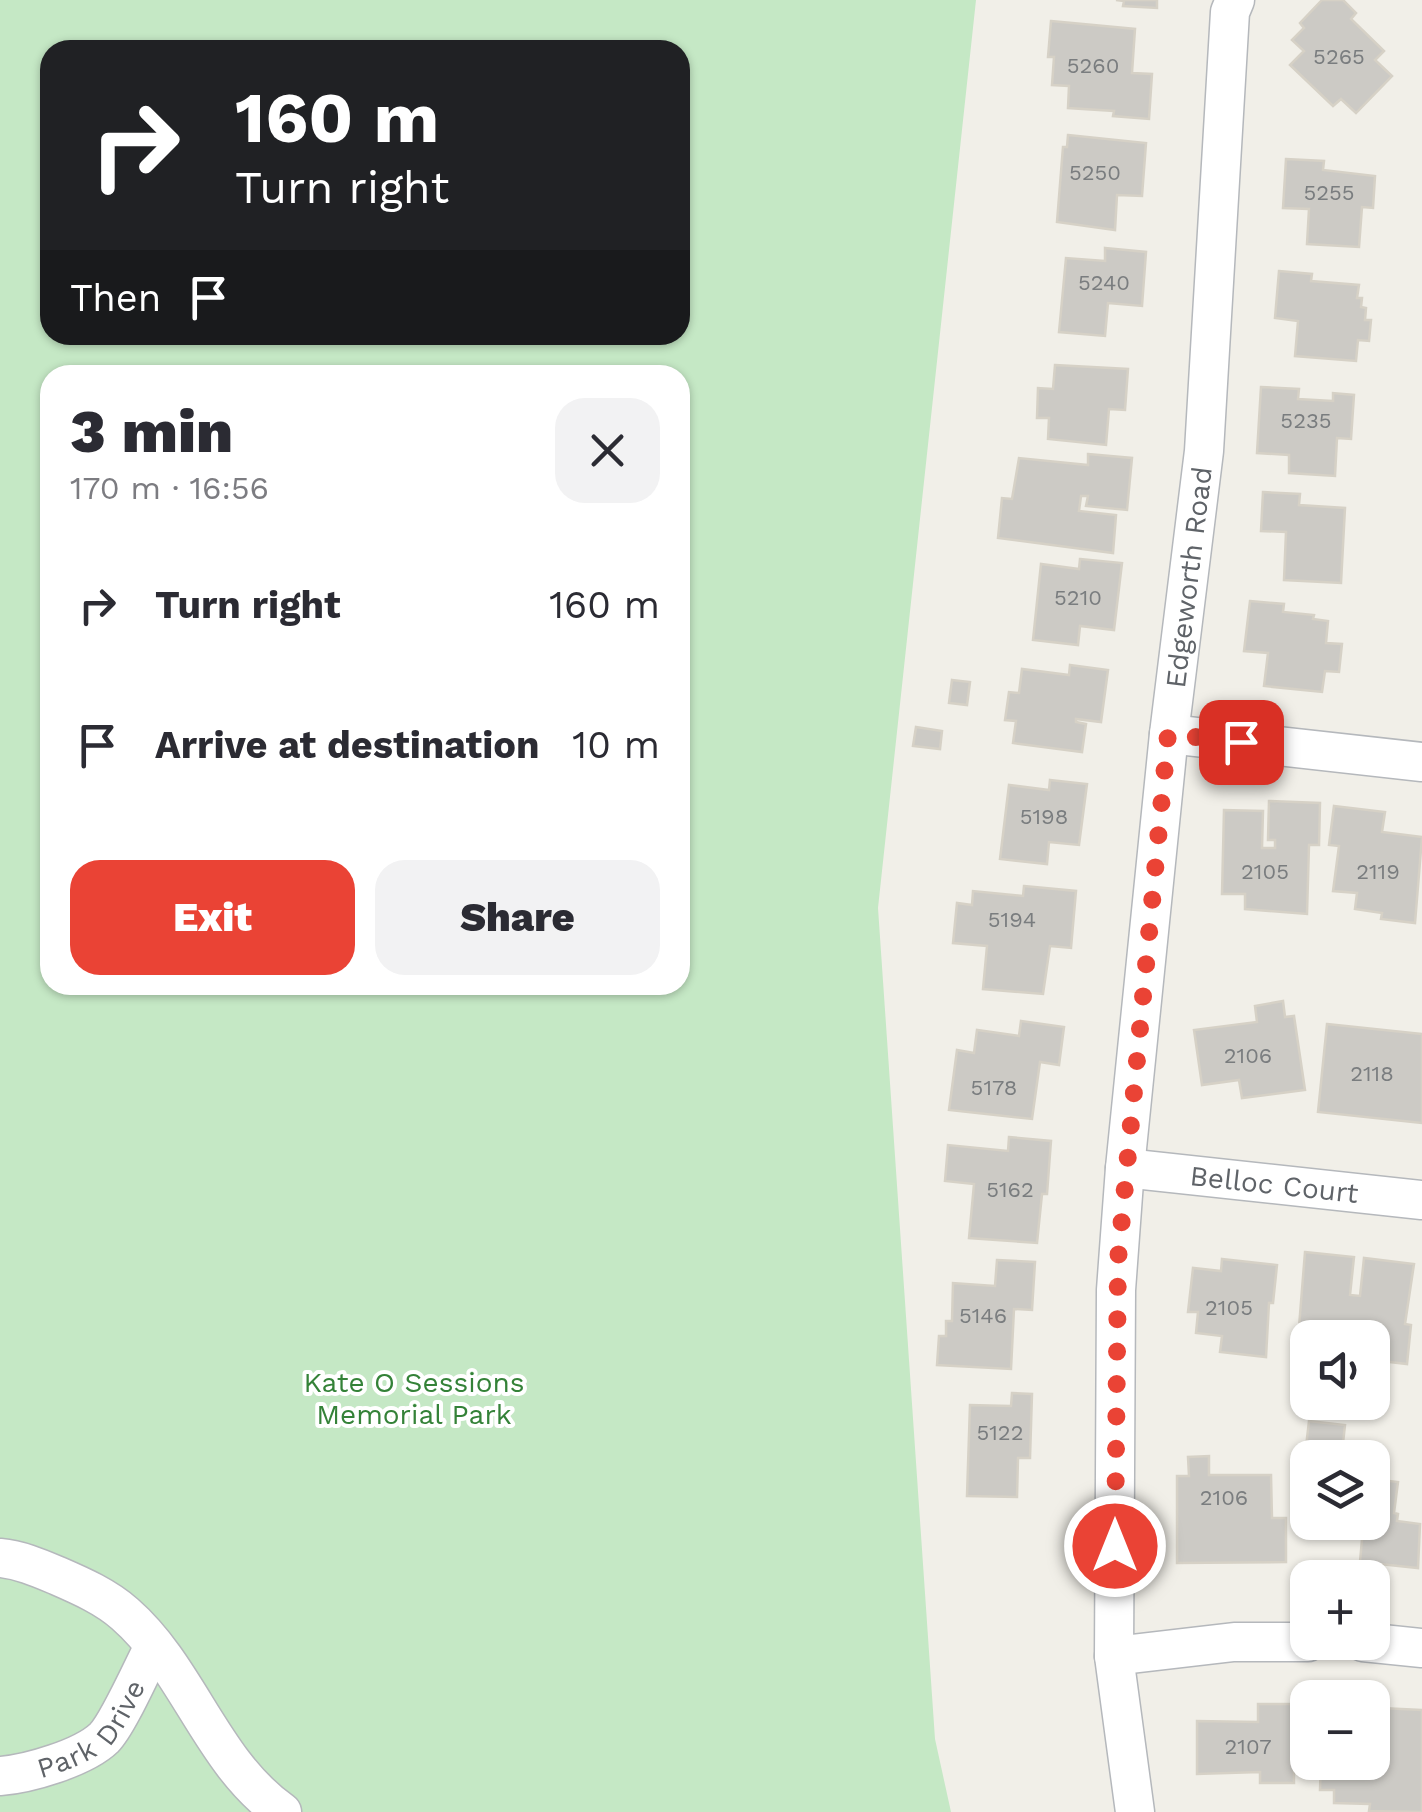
<!DOCTYPE html>
<html lang="en">
<head>
<meta charset="utf-8">
<style>
  :root { --surface:#fff; --page:#f2f2f3; --text:#2b2b33; --muted:#7c7c81; --accent:#ea4335 }
  body { margin:0; font-family:"Work Sans",sans-serif; background:var(--page); color:var(--text); height:100vh; display:flex; flex-direction:column; font-size:38px; white-space:nowrap }
  * { box-sizing:border-box; margin:0 }
  p { font-size:32px; color:var(--muted) }
  .icon { flex:none; width:55px; height:55px; fill:none; stroke:currentColor; stroke-width:2; stroke-linecap:round; stroke-linejoin:round }
  .map { position:relative; flex:1; overflow:hidden }
  .drawer { position:absolute; left:40px; top:365px; width:650px; height:630px; display:flex; flex-direction:column; background:var(--surface); border-radius:30px; box-shadow:0 2px 8px #0004 }
  .drawer>* { flex:none }
  .banner { position:absolute; left:40px; top:40px; width:650px; height:305px; border-radius:30px; box-shadow:0 2px 8px #0004; background:#202124; color:#fff; overflow:hidden }
  .buttons { position:absolute; left:1290px; top:1320px; display:grid; gap:20px }
  .buttons a { display:grid; place-items:center; width:100px; height:100px; border-radius:20px; background:var(--surface); box-shadow:0 2px 8px #0004; font-size:50px }
  .pin { position:absolute; display:grid; place-items:center; width:85px; height:85px; color:#fff; margin:-42px; border-radius:20px; box-shadow:0 5px 15px #0006 }
  .me { position:absolute; width:110px; margin:-55px; rotate:0deg; stroke-linejoin:round; filter:drop-shadow(0 0 8px #0008) }
  .turn { display:flex; align-items:center; gap:35px; height:210px; padding:0 30px; font-size:45px }
  .turn .icon { width:130px; height:130px; stroke-width:2.5 }
  .turn b { display:block; font-size:70px; line-height:85px }
  .then { display:flex; align-items:center; height:95px; padding:0 30px; background:#0003; gap:20px; font-size:38px }
  .round { display:grid; place-items:center; flex:none; width:105px; height:105px; border-radius:30px; background:var(--page) }
  .overview { display:flex; align-items:center; justify-content:space-between; height:170px; padding:0 30px }
  h1 { font-size:60px; font-weight:800; line-height:75px }
  .button { display:flex; gap:20px; margin-top:auto; padding:20px 30px }
  .button a { flex:1; height:115px; border-radius:30px; background:var(--accent); color:#fff; font-size:40px; font-weight:800; line-height:115px; text-align:center }
  .button a+a { background:var(--page); color:var(--text) }
  ul { padding:0; list-style:none }
  li { display:flex; align-items:center; gap:30px; height:140px; padding:0 30px }
  li div { flex:1 }
  li b { display:block; font-size:38px }
  li em { font-style:normal }
  .map>svg:first-child { display:block }
  .green { fill:#c5e8c5; fill-rule:evenodd }
  .building { fill:#cccac5; stroke:#d6d1c6; stroke-width:2.5 }
  .lines { fill:none; stroke-linecap:round; stroke-linejoin:round }
  .street-casing { stroke:#b5b8bc; stroke-width:41 }
  .street { stroke:#fff; stroke-width:38 }
  .route { stroke:#ea4335; stroke-width:18; stroke-dasharray:0 32.4 }
  .labels { text-anchor:middle; dominant-baseline:central; stroke-width:8; stroke-linejoin:round; paint-order:stroke }
  .number-label { font-size:22px; fill:#7a7d7f }
  .street-label { font-size:28px; fill:#5f6368; stroke:#fff }
  .park-label { font-size:28px; fill:#348238; stroke:#fff }
</style>
</head>
<body>
<div class="map">
<svg width="1422" height="1812" viewBox="0 0 1422 1812">
  <rect width="100%" height="100%" fill="#f1efe8"/>
  <path class="green" d="M0,0H976L878,908L935,1739L951,1812H0ZM50,50H680V335H50ZM50,375H680V985H50Z"/>
  <g class="building">
    <path d="M1116,0H1157V8L1123,6L1124,1Z"/>
    <path d="M1322,0H1343L1356,13L1351,19L1384,51L1375,60L1392,76L1356,113L1341,99L1333,106L1290,65L1304,51L1292,40L1304,28L1300,23Z"/>
    <path d="M1051,21L1135,29L1132,73L1152,74L1149,119L1113,116L1114,111L1068,108L1069,86L1052,85L1054,57H1048Z"/>
    <path d="M1068,135L1146,143L1142,196L1117,195L1115,230L1057,222L1063,147H1067Z"/>
    <path d="M1286,159L1324,161L1323,170L1375,176L1373,208L1362,207L1359,247L1307,244L1309,209L1283,208Z"/>
    <path d="M1105,248L1146,252L1142,306L1108,303L1105,336L1059,332L1066,258L1105,261Z"/>
    <path d="M1279,271L1312,274L1311,281L1359,285L1357,298H1362L1361,307L1366,308L1365,320H1371L1369,341L1358,340L1356,361L1295,356L1298,321L1275,318Z"/>
    <path d="M1055,365L1128,369L1125,410L1109,409L1106,445L1048,439L1049,418H1037L1038,388L1053,389Z"/>
    <path d="M1261,387L1299,389L1298,399L1333,401V393L1354,395L1351,439L1337,438L1335,476L1289,473V455L1257,453Z"/>
    <path d="M1088,454L1132,458L1127,510L1086,506L1088,496H1081L1079,511L1116,515L1113,553L998,538L1002,498L1012,499L1019,458L1088,465Z"/>
    <path d="M1263,492L1300,494L1299,505L1345,508L1341,583L1284,580L1286,532L1261,531Z"/>
    <path d="M1080,559L1122,563L1114,630L1080,626L1078,645L1033,640L1041,564L1079,569Z"/>
    <path d="M1250,601L1284,604L1283,612L1314,615L1313,619L1328,621L1326,643L1342,644L1339,672L1325,671L1322,692L1264,686L1268,653L1244,651Z"/>
    <path d="M1070,665L1108,670L1101,722L1076,719V722L1086,724L1082,752L1013,743L1016,721L1005,720L1009,692L1019,693L1022,669L1069,675Z"/>
    <path d="M952,680L970,682L967,705L949,703Z"/>
    <path d="M916,727L942,731L940,749L913,746Z"/>
    <path d="M1050,780L1087,784L1079,845L1049,842L1047,864L1000,859L1009,785L1049,790Z"/>
    <path d="M1269,801L1320,803L1319,845H1309L1307,914L1245,909V894H1222L1224,810L1263,811L1262,848H1275V840H1268Z"/>
    <path d="M1334,806L1385,812L1382,832L1422,837L1415,923L1381,919L1382,913L1355,909L1357,893L1333,891L1339,846L1329,845Z"/>
    <path d="M1024,886L1076,891L1071,948L1050,946L1043,994L983,989L987,946L953,943L957,903L972,905L973,891L1023,896Z"/>
    <path d="M1283,1001L1285,1017L1294,1016L1305,1090L1242,1098L1239,1080L1202,1085L1194,1030L1257,1022L1255,1006Z"/>
    <path d="M1021,1021L1064,1027L1059,1065L1040,1062L1032,1119L949,1110L957,1050L974,1053L977,1030L1019,1036Z"/>
    <path d="M1327,1024L1422,1034V1123L1318,1112Z"/>
    <path d="M1009,1137L1051,1141L1047,1194H1042L1037,1243L969,1238L974,1184L945,1181L948,1145L1008,1151Z"/>
    <path d="M1305,1252L1354,1257L1350,1295L1360,1296L1364,1258L1414,1264L1405,1324L1411,1325L1407,1364L1372,1360V1338H1308V1353L1297,1352Z"/>
    <path d="M1222,1259L1277,1265L1273,1303H1269L1266,1357L1220,1352L1222,1336L1196,1333L1198,1312H1188L1193,1268L1221,1271Z"/>
    <path d="M997,1260L1035,1262L1032,1310L1014,1309L1011,1369L937,1365L939,1336H946V1321H952L953,1283L995,1286Z"/>
    <path d="M1012,1393L1032,1394L1030,1458H1018L1017,1497L967,1496L970,1405L1011,1406Z"/>
    <path d="M1309,1421L1345,1425L1342,1452L1306,1447Z"/>
    <path d="M1209,1456V1475H1271L1272,1518H1286V1562L1177,1563V1476H1189L1188,1457Z"/>
    <path d="M1372,1479L1398,1482L1394,1513L1398,1514L1397,1521L1420,1524L1418,1568L1360,1562L1362,1539L1304,1533L1306,1515L1308,1522H1372Z"/>
    <path d="M1258,1704H1302V1725L1298,1724V1767H1294V1783H1260V1772L1197,1774V1721L1258,1722Z"/>
    <path d="M1381,1708L1422,1710V1812L1369,1811L1370,1804L1334,1803V1790H1320L1321,1762H1372V1746H1380Z"/>
  </g>
  <g class="lines">
    <g class="street-casing">
      <g id="street">
        <path d="M1169,734L1422,762"/>
        <path id="s1" d="M1125,1168L1422,1200"/>
        <path d="M0,1558C21,1560 39,1568 58,1576C81,1586 106,1597 125,1614C189,1670 211,1762 282,1812"/>
        <path d="M1363,1642L1422,1648"/>
        <path d="M1114,1656L1234,1642H1308"/>
        <path id="s2" d="M0,1776C28,1774 83,1758 104,1738C118,1724 143,1667 154,1646"/>
        <path id="s3" d="M1135,1812L1114,1656L1116,1290L1125,1168L1169,734L1204,451L1230,12L1235,0"/>
      </g>
    </g>
    <use href="#street" class="street"/>
  </g>
  <g class="lines">
    <path class="route" d="M1115,1546L1118,1260L1168,734L1241,742"/>
  </g>
  <g class="labels">
    <g class="number-label">
      <text x="1339" y="56">5265</text>
      <text x="1093" y="65">5260</text>
      <text x="1095" y="172">5250</text>
      <text x="1329" y="192">5255</text>
      <text x="1104" y="282">5240</text>
      <text x="1306" y="420">5235</text>
      <text x="1078" y="597">5210</text>
      <text x="1044" y="816">5198</text>
      <text x="1265" y="871">2105</text>
      <text x="1378" y="871">2119</text>
      <text x="1012" y="919">5194</text>
      <text x="1248" y="1055">2106</text>
      <text x="1372" y="1073">2118</text>
      <text x="994" y="1087">5178</text>
      <text x="1010" y="1189">5162</text>
      <text x="1229" y="1307">2105</text>
      <text x="983" y="1315">5146</text>
      <text x="1000" y="1432">5122</text>
      <text x="1224" y="1497">2106</text>
      <text x="1248" y="1746">2107</text>
    </g>
    <g class="street-label">
      <text stroke="none"><textPath href="#s3" startOffset="1240">Edgeworth Road</textPath></text>
      <text stroke="none"><textPath href="#s1" startOffset="150">Belloc Court</textPath></text>
      <text stroke="none"><textPath href="#s2" startOffset="108">Park Drive</textPath></text>
    </g>
    <g class="park-label">
      <text x="414" y="1382">Kate O Sessions<tspan x="414" dy="32">Memorial Park</tspan></text>
    </g>
  </g>
</svg>
<div class="buttons">
<a><svg class="icon" aria-label="sound" viewBox="0 0 24 24"><path d="M4 9h4l5-4v14l-5-4H4zM17 9q2 3 0 6"/></svg></a>
<a><svg class="icon" aria-label="layers" viewBox="0 0 24 24"><path d="M12 4l9 5-9 5-9-5zM3 14l9 5 9-5"/></svg></a>
<a>+</a>
<a>−</a>
</div>
<div class="pin" style="left:1241px;top:742px;background:#d93025"><svg class="icon" aria-label="arrive" viewBox="0 0 24 24"><path d="M6 21V4h12l-3 4 3 4H6"/></svg></div>
<svg class="me" style="left:1115px;top:1546px" viewBox="-20 -20 40 40"><circle r="17" fill="#ea4335" stroke="#fff" stroke-width="3"/><path d="M0-11L8 9 0 5-8 9z" fill="#fff"/></svg>
<div class="banner">
<div class="turn"><svg class="icon" aria-label="right" viewBox="0 0 24 24"><path d="M7 20v-9h11M14 6l5 5-5 5"/></svg><div><b>160 m</b>Turn right</div></div>
<div class="then">Then<svg class="icon" aria-label="arrive" viewBox="0 0 24 24"><path d="M6 21V4h12l-3 4 3 4H6"/></svg></div>
</div>
<section class="drawer">
<div class="overview"><div><h1>3 min</h1><p>170 m · 16:56</p></div><a class="round"><svg class="icon" aria-label="close" viewBox="0 0 24 24"><path d="M6 6l12 12M18 6L6 18"/></svg></a></div>
<ul>
<li><svg class="icon" aria-label="right" viewBox="0 0 24 24"><path d="M7 20v-9h11M14 6l5 5-5 5"/></svg><div><b>Turn right</b></div><em>160 m</em></li>
<li><svg class="icon" aria-label="arrive" viewBox="0 0 24 24"><path d="M6 21V4h12l-3 4 3 4H6"/></svg><div><b>Arrive at destination</b></div><em>10 m</em></li>
</ul>
<div class="button"><a>Exit</a><a>Share</a></div>
</section>
</div>
</body>
</html>
